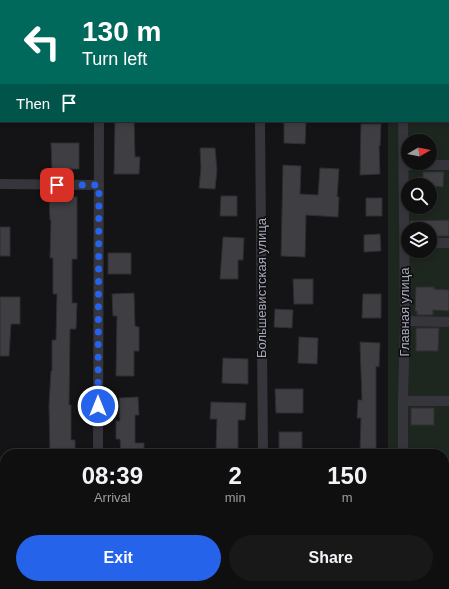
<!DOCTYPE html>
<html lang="en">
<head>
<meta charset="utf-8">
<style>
  :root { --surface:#0f0f10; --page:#181819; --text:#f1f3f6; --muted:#9b9c9f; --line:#2f2f30; --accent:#2563eb }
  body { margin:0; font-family:Helvetica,sans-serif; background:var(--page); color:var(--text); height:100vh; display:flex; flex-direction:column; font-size:15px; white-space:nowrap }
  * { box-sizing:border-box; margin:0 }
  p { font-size:13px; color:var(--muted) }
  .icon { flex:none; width:22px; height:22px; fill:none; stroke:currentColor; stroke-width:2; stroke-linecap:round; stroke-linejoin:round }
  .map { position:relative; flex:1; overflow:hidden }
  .details { position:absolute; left:0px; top:449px; width:449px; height:140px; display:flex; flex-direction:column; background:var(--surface); border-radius:16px 16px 0 0; box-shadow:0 2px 6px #0003,0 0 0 1px var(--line) }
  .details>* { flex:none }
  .top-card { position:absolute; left:0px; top:0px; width:449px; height:122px; box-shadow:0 2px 6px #0003,0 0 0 1px var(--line); background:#00695c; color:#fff; overflow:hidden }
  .needle { width:26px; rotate:81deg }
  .fabs { position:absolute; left:401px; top:134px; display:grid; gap:8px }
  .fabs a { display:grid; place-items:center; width:36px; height:36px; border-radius:50%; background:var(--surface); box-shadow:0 2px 6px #0003,0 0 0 1px var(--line); font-size:20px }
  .pin { position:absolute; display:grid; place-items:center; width:34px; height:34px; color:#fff; margin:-17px; border-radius:8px; box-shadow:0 2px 6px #0006 }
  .me { position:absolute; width:44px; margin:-22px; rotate:0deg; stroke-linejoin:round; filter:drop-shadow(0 0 3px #0008) }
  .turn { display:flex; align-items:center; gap:14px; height:84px; padding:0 16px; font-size:18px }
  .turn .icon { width:52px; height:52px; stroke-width:2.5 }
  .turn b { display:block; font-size:28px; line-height:34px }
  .then { display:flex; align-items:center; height:38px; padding:0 16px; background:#0003; gap:8px; font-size:15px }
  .eta { display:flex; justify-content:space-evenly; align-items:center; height:68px; text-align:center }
  .eta b { font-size:24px; font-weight:700; line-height:28px }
  .cta { display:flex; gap:8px; margin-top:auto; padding:8px 16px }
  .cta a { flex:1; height:46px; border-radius:24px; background:var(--accent); color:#fff; font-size:16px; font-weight:700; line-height:46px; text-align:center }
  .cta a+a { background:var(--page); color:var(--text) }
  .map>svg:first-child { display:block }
  .green { fill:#1e2620; fill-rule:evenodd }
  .building { fill:#3e3e43; stroke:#2e2e32 }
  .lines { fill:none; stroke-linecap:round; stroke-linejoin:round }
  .minor { stroke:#35353b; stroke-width:10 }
  .route { stroke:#2563eb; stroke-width:7; stroke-dasharray:0 12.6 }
  .labels { text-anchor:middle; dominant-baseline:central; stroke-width:3.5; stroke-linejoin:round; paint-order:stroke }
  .street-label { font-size:13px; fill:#a5a9b7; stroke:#0f0f11 }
</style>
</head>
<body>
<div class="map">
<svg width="449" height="589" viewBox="0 0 449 589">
  <rect width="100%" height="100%" fill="#141416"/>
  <path class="green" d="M389,0H449V589H388V584H444V454H388V121H448V1ZM408,141H430V163H408ZM408,185H430V207H408ZM408,229H430V251H408Z"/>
  <g class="building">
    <path d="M115,121H134L135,157H140L139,174H114Z"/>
    <path d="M284,121H306L305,144L284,143Z"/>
    <path d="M361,124H381L380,146H379L380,174L360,175Z"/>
    <path d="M51,143H79V169H52Z"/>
    <path d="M200,148H215L217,170L215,189L199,188L201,168Z"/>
    <path d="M283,165L301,166L300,194L318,195L320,168L339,169L337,197H339L338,217L306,215L305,257L281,256Z"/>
    <path d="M423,172H444L443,187L423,185Z"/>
    <path d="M221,196H237V216H220Z"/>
    <path d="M49,197H77V259H72V303H77L76,329H70L69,405H71V440H75V454H50L49,405L51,371H52V340H56L57,294H53V258H50L51,220H50Z"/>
    <rect x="366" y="198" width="16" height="18"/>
    <path d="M449,220V236H430V229H411L410,221Z"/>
    <rect x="0" y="227" width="10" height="29"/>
    <path d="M380,234L381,251L364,252V235Z"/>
    <path d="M223,237L244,238L243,260H238V279H220Z"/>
    <rect x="108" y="253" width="23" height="21"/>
    <path d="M293,279H313V304H294Z"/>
    <path d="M416,287H434V289L449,290V311L433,310V315H417V311H415Z"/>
    <path d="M134,293L135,326L139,327V351H134V376H116L117,316H113L112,294Z"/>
    <path d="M363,294H381V318H362Z"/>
    <path d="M0,297H20V324H11L9,356H0Z"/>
    <path d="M275,309L293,310L292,328L274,327Z"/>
    <path d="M416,328H439L438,351H416Z"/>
    <path d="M299,337L318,338L317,364L298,363Z"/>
    <path d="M360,342L380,343L379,367L376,366V453H360L361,418H357L358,400H362Z"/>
    <path d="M223,358L248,359V384L222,383Z"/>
    <path d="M275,389H303V413H276Z"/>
    <path d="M138,397L139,415H135V443H144V454H121L120,439H116V421H120L119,398Z"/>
    <path d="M211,402L246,403L245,420H238V451L216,450L217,419H210Z"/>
    <rect x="411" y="408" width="23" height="17"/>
    <rect x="279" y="432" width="23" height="19"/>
  </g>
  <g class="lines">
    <g class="minor">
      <path d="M98,0V1"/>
      <path d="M259,0V1"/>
      <path d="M403,0V1"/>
      <path d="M448,7H449"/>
      <path d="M448,86H449"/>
      <path d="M260,121L263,454"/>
      <path d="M403,121L405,321L403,401V454"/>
      <path d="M404,165H449"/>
      <path d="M0,184L99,185"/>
      <path d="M430,243H449"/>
      <path d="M405,321L449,322"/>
      <path d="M403,401H449"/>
      <path d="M98,454L99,121"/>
      <path d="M444,483H449"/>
      <path d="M444,563H449"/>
      <path d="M264,584V589"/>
      <path d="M97,589V584"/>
      <path d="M403,589V584"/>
    </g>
  </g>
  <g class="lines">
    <path class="route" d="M57,185H99L98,406"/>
  </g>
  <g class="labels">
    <g class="street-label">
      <text transform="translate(261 288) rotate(-90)">Большевистская улица</text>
      <text transform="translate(404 312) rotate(-90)">Главная улица</text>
    </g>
  </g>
</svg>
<div class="fabs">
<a><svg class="needle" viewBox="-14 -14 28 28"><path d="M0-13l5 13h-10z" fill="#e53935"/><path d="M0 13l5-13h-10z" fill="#9b9c9f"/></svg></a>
<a><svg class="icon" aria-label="search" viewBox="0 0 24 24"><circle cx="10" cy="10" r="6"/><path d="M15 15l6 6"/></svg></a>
<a><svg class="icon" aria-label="layers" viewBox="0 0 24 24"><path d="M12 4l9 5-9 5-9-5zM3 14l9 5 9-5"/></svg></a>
</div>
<div class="pin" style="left:57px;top:185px;background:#d93025"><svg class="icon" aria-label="arrive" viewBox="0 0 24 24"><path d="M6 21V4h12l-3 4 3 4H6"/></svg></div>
<svg class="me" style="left:98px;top:406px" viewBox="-20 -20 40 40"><circle r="17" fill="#2563eb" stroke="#fff" stroke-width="3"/><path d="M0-11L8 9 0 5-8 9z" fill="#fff"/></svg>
<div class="top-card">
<div class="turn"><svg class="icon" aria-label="left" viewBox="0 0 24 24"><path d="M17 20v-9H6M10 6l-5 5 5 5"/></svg><div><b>130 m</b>Turn left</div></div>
<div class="then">Then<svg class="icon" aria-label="arrive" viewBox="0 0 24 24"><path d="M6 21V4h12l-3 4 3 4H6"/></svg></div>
</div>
<section class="details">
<div class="eta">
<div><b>08:39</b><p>Arrival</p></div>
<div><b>2</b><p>min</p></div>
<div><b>150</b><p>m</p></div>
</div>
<div class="cta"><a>Exit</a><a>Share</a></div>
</section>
</div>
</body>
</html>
